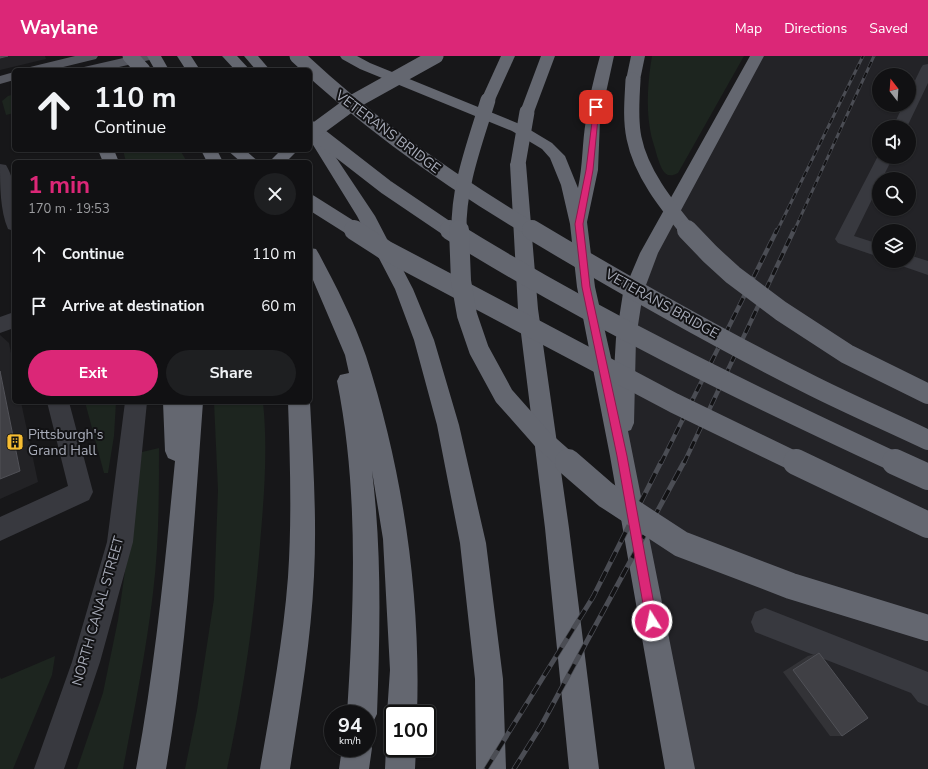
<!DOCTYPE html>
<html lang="en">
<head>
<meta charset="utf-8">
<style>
  :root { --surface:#111113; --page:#1e1f21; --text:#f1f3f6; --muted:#9c9da0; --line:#303133; --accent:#db2777 }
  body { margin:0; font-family:"Nunito Sans",sans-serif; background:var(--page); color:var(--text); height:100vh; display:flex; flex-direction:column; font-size:15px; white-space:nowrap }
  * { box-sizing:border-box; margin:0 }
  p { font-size:13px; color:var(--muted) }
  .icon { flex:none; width:22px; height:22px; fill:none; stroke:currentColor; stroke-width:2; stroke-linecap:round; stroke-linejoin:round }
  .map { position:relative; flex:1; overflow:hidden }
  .panel { position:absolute; left:12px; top:104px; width:300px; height:244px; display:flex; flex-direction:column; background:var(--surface); border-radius:6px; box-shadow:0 1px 3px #0004,0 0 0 1px var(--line) }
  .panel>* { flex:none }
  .hud { position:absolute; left:12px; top:12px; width:300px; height:84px; border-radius:6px; box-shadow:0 1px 3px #0004,0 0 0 1px var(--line); background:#111113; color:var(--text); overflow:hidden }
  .needle { width:26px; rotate:343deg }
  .controls { position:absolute; left:872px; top:12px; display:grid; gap:8px }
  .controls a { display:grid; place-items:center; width:44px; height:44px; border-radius:50%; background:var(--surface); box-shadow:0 1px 3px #0004,0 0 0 1px var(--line); font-size:20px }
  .speed { position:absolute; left:324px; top:649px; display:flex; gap:8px; font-size:20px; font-weight:700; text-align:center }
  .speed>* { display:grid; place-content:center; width:52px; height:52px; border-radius:50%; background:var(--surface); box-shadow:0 1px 3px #0004,0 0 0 1px var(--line); line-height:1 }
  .speed small { font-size:10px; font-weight:400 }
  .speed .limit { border:2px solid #111; border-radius:6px; background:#fff; color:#111 }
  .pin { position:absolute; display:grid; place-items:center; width:34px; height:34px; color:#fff; margin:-17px; border-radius:8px; box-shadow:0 2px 6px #0006 }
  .me { position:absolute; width:44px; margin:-22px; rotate:350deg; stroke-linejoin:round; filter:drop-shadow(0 0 3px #0008) }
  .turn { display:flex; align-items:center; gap:14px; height:84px; padding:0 16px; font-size:18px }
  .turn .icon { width:52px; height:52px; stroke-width:2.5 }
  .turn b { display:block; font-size:28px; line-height:34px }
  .round { display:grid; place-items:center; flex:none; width:42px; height:42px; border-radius:21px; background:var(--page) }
  .summary { display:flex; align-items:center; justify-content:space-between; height:68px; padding:0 16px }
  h1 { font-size:24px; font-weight:700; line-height:30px; color:var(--accent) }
  .primary-button { display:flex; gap:8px; margin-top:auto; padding:8px 16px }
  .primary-button a { flex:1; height:46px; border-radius:24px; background:var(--accent); color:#fff; font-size:16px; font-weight:700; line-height:46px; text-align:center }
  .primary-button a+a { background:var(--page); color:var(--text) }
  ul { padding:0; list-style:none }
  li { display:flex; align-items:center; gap:12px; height:52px; padding:0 16px }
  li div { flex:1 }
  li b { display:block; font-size:15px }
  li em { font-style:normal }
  header { display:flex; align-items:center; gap:24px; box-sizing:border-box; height:56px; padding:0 20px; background:var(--accent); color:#fff }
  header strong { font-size:19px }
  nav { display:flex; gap:22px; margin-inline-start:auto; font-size:14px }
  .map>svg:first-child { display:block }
  .built { fill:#232327; fill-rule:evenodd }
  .green { fill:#1d251f }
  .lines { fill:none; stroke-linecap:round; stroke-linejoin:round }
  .minor { fill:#38393f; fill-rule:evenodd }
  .major { fill:#54565e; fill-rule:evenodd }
  .highway { fill:#646770; fill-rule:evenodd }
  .rail-far2-casing { stroke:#4b4d54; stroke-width:3 }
  .rail-far1-casing { stroke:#4b4d54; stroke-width:4.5 }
  .rail-casing { stroke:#4b4d54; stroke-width:5 }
  .rail-far2 { stroke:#121214; stroke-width:2; stroke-dasharray:6; stroke-linecap:butt }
  .rail-far1 { stroke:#121214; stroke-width:3; stroke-dasharray:8; stroke-linecap:butt }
  .rail { stroke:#121214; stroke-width:3.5; stroke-dasharray:11; stroke-linecap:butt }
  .highway-bridge-far2 { stroke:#646770; stroke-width:15 }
  .highway-bridge-far1 { stroke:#646770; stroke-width:20 }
  .highway-bridge { stroke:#646770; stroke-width:26 }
  .wall { fill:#333337 }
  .shaded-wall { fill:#222225 }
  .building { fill:#404045; stroke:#505157 }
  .route { fill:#db2777; stroke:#8e194d }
  .labels { text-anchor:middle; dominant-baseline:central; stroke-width:4; stroke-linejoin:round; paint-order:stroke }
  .street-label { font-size:14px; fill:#a9adba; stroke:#121214 }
  .poi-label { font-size:14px; fill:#a9adba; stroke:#121214; text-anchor:start }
</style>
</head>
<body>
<header>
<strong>Waylane</strong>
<nav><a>Map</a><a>Directions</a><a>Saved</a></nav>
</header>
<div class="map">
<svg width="928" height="713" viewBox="0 0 928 713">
  <rect width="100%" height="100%" fill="#171719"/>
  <path class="built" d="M757,0H928V713H680L622,400L633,237ZM879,19H909V49H879ZM879,71H909V101H879ZM879,123H909V153H879ZM879,175H909V205H879Z"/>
  <g class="green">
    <path d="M652,0H744L678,117C664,125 661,111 657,100C655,91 651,82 650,73C646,50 648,23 652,0Z"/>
    <path d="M14,38V57L6,59L2,45L8,40Z"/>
    <path d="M123,94H180L187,106H126Z"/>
    <path d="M85,346H116L114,380L108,417H104Z"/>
    <path d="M214,346H263C268,394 264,441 260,488C254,564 243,639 227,713H185L197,654L214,543L218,434Z"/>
    <path d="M159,392C159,440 159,489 153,537C146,596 134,655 123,713H77L103,637L118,564L142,396Z"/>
    <path d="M55,600L52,619L13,713H0V621L1,623Z"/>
  </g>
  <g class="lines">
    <g class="minor">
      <path d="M928,8V27L907,71H893L903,49H909V37L921,12L923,9Z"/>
      <path d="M879,98V101H893L882,123H879V129L854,180L879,188V201L838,187L835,183Z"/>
      <path d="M0,108L6,109C18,128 14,154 14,175L8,173C0,155 0,129 0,108Z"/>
      <path d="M909,199L928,205V219L902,210L899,205H909Z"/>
      <path d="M14,256V272L0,277V261Z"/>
      <path d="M47,346H69L93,436L89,444L0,485V461L68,430Z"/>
      <path d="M125,346H147L133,486L100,606L64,713H34L72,606L107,486Z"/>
      <path d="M765,552L928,616V650L918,646L911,637L755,576L751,566L755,556Z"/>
    </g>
    <g class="major">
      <path d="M75,0H98L96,3L51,14H28L30,11Z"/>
      <path d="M132,0H156L154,3L106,14H82L84,11Z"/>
      <path d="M14,16V24L0,28V20Z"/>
    </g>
    <g class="highway">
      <path d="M147,0H161L169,14H155Z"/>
      <path d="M177,0H191L200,14H186Z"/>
      <path d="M222,0H237L250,14H235Z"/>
      <path d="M244,0H258L270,14H256Z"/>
      <path d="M340,0H357L370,7L522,69L552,87L565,100L578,132C583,109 582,87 586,64C589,43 594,21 600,0H614L600,64L598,114L587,166L595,231L614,315L616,282L623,237L640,197L750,0H764L658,197L643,237L636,282L634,367L631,374L628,375L695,713H665L610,400L577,231L570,168L561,129L550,102L542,93L512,75L360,13L342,3Z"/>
      <path d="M501,0H515L495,44L493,47L488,48L483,47L481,44Z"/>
      <path d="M541,0H555L534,56L532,59L527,60L522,59L520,56Z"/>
      <path d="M631,0H645L640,24L638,27L633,28L628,27L626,24Z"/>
      <path d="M310,68L315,70L375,160L413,233L434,284L459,369L486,487L503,623L506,713H476L475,623L460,487L437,369L414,284L395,233L357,160L310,84Z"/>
      <path d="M98,94H114L119,106H103Z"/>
      <path d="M201,94H217L223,106H207Z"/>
      <path d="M227,94H245L259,106H241Z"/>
      <path d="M281,94H298L286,106H269Z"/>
      <path d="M518,103L524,105L526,108L538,253L569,472L599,713H569L545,472L518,253L510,108L512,105Z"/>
      <path d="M310,192L316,193L319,198C336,230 354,265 366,300C403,415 421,538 417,658H393V669L387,658L390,614L383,483L372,415C382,495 380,577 377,658L372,668L367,671V658H347C354,548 359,434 337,325L340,319L349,317L345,299L310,217Z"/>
      <path d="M163,346H203C194,468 187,592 166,713H136C155,611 165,508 175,405L168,402L165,395Z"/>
      <path d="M288,346H310C313,404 317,462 314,520C311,584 300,649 290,713H260C271,649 283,586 288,521C292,463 290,404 288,346Z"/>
      <path d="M393,680V692H416L415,713H385L386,692L390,681Z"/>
      <path d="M367,681L372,692L369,713H339L342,692H367Z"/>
    </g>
    <g class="rail-far2-casing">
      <g id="rail-far2">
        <path d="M777,175L863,0"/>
        <path d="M794,175L874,0"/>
      </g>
    </g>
    <g class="rail-far1-casing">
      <g id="rail-far1">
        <path d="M661,407L777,174"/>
        <path d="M684,407L794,174"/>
      </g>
    </g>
    <g class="rail-casing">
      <g id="rail">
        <path d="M486,713L593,541L661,406"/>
        <path d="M514,713L541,670L684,406"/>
      </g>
    </g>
    <use href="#rail-far2" class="rail-far2"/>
    <use href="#rail-far1" class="rail-far1"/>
    <use href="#rail" class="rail"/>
    <g class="highway-bridge-far2">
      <path d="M130,0L143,14"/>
      <path d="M297,0C370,69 448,124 534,175"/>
      <path d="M633,24C632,43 630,63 634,82C641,117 666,148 688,175"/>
      <path d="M310,72L386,131L451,175"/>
      <path d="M310,78L355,45L436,0"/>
      <path d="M518,108L527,56"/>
      <path d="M310,146L356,175"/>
      <path d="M459,175C458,130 475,87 488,44"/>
    </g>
    <g class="highway-bridge-far1">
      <path d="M354,174L385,194L674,347L798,407"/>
      <path d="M450,174C593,263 744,336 897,407"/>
      <path d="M459,174L461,225L467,259L479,294L504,340L543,384L569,407"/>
      <path d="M532,174C624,229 717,282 813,330C851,349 890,366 928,384"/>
      <path d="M687,174L710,198L733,219L781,255L847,298L928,338"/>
    </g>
    <g class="highway-bridge">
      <path d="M568,406L606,439L681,488L791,530L928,572"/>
      <path d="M796,406L928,469"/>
      <path d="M895,406L928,421"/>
    </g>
  </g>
  <path class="wall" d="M819,597L842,680H830L783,616L808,600Z"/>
  <g class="shaded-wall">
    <path d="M8,0H45L46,3L0,14V2Z"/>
    <path d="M0,279L9,287L14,312V346H21L38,426L0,443Z"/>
  </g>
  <g class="building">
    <path d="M0,0H8L0,2Z"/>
    <path d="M0,315L20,415L0,423Z"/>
    <path d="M819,597L868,662L842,680L793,614Z"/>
  </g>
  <path class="route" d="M594,50L599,51L593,114L583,168L590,231L627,400L657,565L656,569L652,571L648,569L646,565L617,400L582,231L575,168L586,114Z"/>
  <defs>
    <g id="building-square" transform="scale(0.9)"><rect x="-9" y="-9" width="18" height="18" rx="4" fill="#f6bd32" stroke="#121214"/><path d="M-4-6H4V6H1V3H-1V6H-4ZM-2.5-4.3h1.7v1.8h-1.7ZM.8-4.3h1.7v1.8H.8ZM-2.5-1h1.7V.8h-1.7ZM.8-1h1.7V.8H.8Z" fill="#111"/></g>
  </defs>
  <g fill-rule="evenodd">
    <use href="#building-square" x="15" y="386"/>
  </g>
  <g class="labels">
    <g class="street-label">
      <text transform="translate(388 76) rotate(37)">VETERANS BRIDGE</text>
      <text transform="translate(662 248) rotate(29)">VETERANS BRIDGE</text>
      <text transform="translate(98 555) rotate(-74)">NORTH CANAL STREET</text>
    </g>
    <g class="poi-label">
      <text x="28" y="378">Pittsburgh's<tspan x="28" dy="16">Grand Hall</tspan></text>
    </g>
  </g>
</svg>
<div class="controls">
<a><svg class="needle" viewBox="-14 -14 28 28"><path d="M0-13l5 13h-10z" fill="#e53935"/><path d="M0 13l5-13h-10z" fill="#9c9da0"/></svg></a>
<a><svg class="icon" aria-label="sound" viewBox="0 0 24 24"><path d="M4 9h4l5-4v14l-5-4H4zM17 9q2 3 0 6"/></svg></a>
<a><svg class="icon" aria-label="search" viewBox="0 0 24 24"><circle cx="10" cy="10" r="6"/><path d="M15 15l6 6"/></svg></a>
<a><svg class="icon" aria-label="layers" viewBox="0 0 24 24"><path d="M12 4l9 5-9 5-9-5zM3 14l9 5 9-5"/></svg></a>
</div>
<div class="speed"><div>94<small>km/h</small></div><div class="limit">100</div></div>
<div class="pin" style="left:596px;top:51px;background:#d93025"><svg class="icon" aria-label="arrive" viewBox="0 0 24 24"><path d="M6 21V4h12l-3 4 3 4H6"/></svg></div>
<svg class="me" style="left:652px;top:565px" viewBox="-20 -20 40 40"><circle r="17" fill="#db2777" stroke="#fff" stroke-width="3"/><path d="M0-11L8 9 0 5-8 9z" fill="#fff"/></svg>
<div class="hud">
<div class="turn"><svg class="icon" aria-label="ahead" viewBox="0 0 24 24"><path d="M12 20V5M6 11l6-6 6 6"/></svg><div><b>110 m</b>Continue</div></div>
</div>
<section class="panel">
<div class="summary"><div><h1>1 min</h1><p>170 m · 19:53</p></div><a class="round"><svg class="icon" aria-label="close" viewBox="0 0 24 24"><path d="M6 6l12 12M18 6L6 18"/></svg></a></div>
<ul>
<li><svg class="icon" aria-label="ahead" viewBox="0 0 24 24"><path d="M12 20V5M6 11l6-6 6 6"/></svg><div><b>Continue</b></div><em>110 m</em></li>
<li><svg class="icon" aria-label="arrive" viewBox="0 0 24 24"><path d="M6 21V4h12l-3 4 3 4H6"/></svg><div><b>Arrive at destination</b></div><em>60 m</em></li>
</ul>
<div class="primary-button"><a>Exit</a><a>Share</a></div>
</section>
</div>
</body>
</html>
